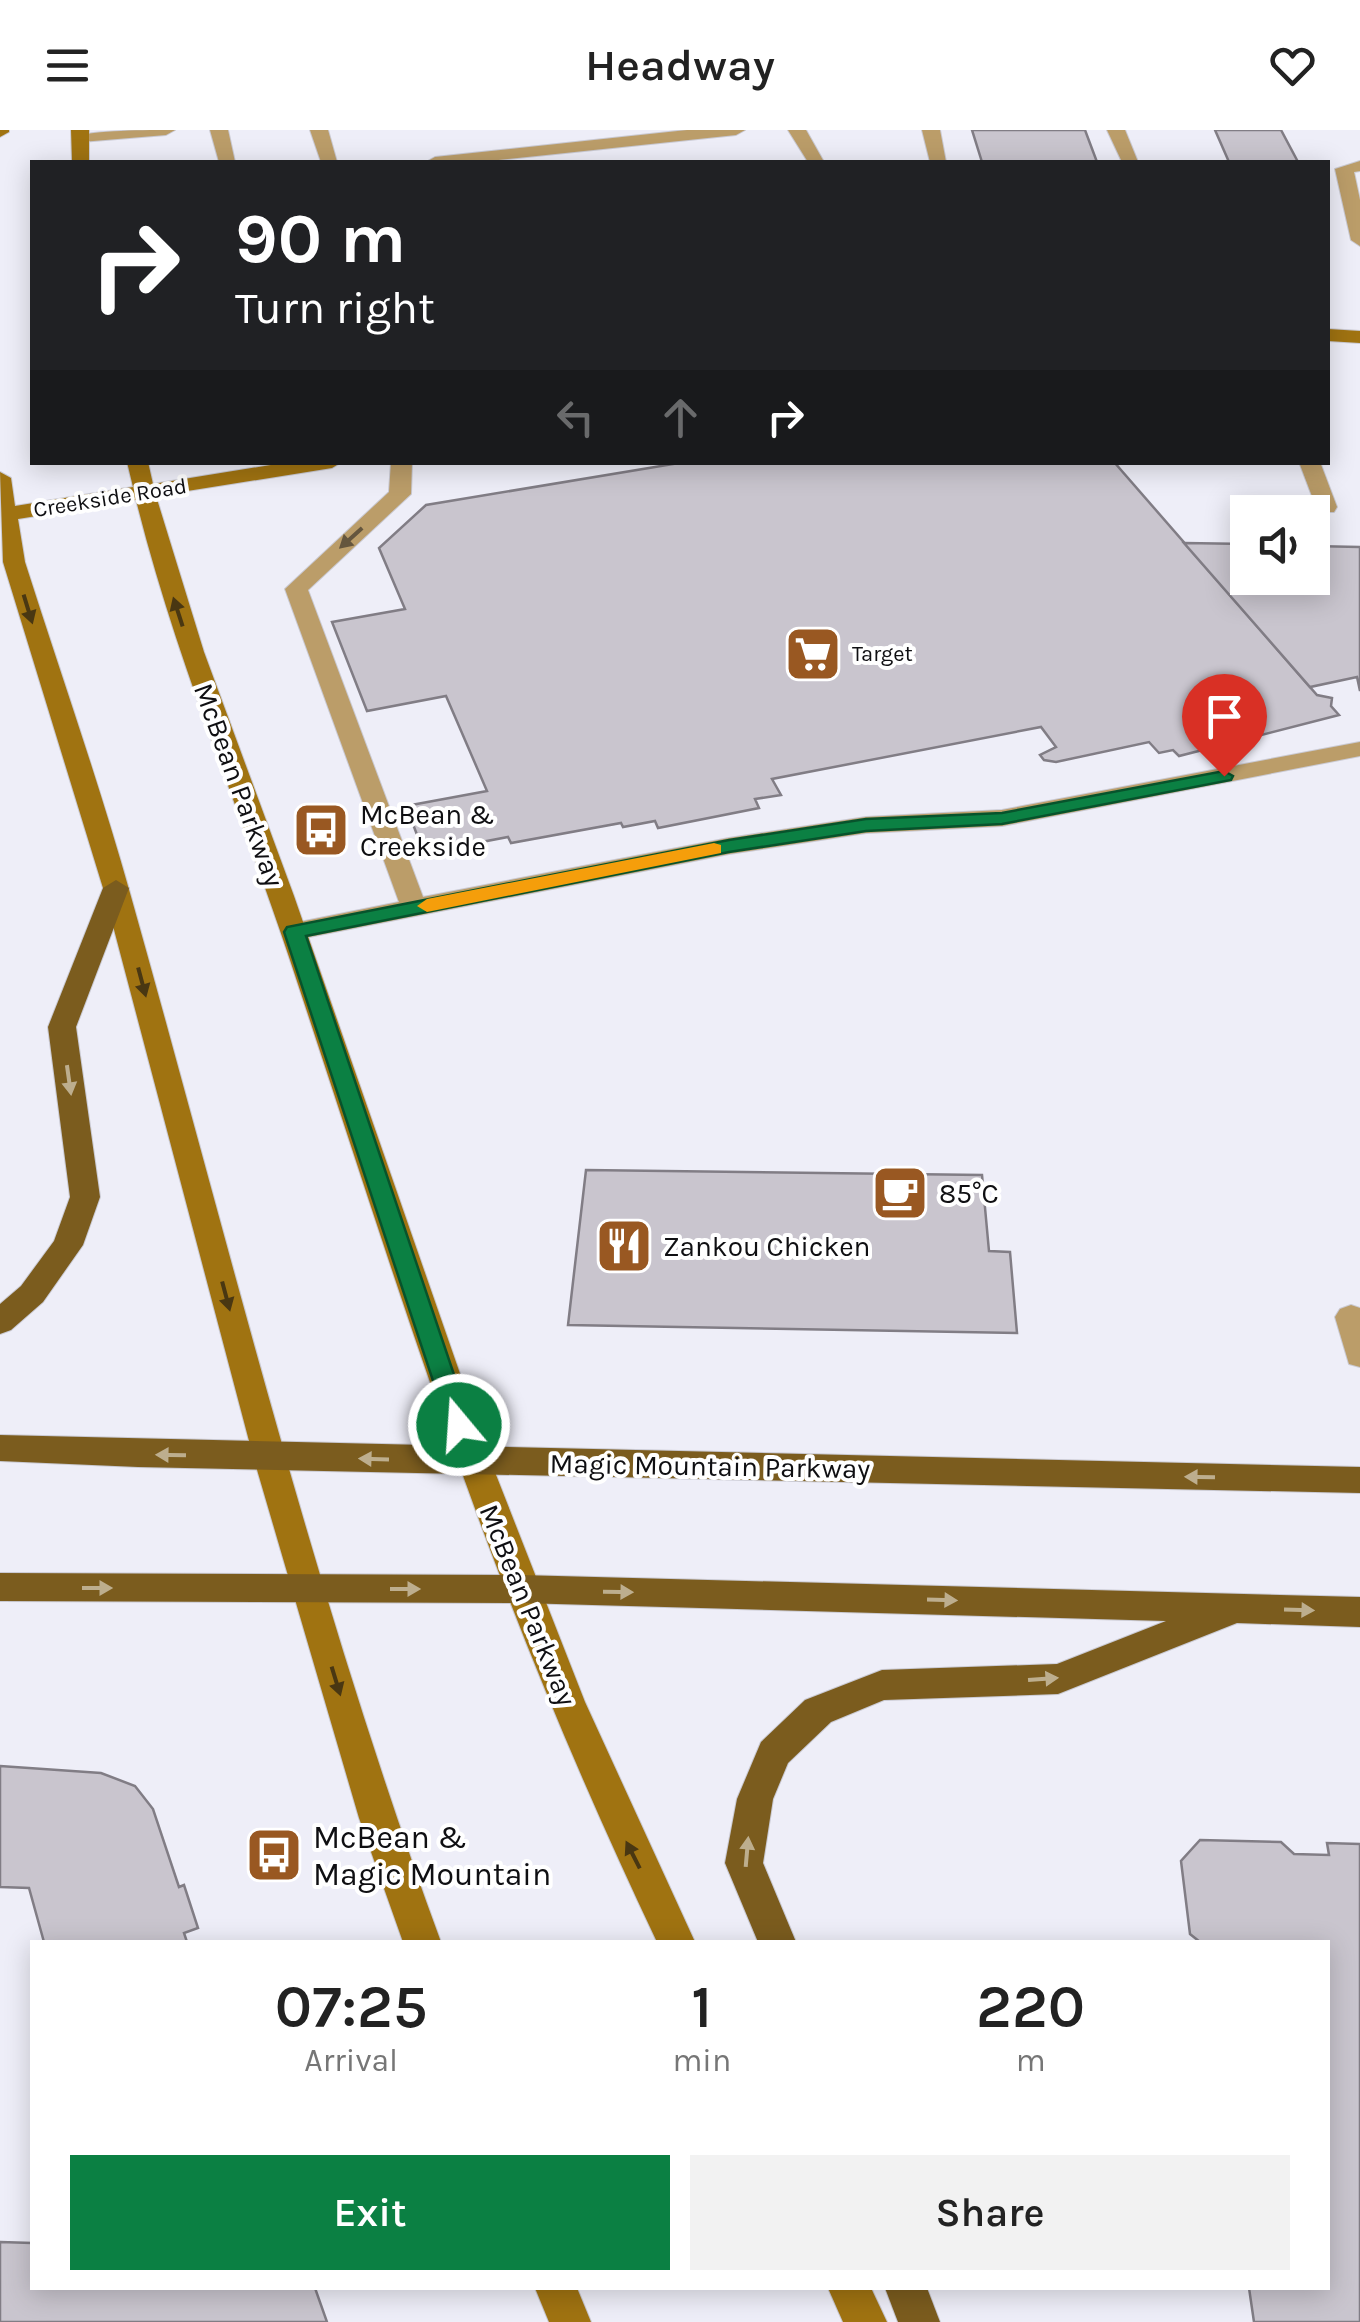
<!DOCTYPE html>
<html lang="en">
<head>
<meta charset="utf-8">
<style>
  :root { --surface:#fff; --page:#f2f2f2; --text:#222; --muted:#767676; --accent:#0b8043 }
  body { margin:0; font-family:Karla,sans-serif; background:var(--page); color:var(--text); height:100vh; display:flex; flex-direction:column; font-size:38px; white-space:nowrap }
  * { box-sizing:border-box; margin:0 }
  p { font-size:32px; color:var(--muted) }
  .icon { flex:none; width:55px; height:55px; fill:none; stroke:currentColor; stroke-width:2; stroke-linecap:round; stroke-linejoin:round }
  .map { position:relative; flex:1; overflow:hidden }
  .panel { position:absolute; left:30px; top:1810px; width:1300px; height:350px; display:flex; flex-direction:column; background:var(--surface); border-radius:0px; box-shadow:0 5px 25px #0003 }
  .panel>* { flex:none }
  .banner { position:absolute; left:30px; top:30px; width:1300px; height:305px; border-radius:0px; box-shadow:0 5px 25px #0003; background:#202124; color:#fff; overflow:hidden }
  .buttons { position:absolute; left:1230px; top:365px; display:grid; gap:20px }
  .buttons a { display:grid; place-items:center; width:100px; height:100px; border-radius:0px; background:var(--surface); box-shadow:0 5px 25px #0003; font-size:50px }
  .pin { position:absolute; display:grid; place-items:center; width:85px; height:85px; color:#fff; margin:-102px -42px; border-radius:50% 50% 50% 0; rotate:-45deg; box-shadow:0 0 10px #0007 }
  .pin .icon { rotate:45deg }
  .me { position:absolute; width:110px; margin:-55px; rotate:342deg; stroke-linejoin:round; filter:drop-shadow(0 0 8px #0008) }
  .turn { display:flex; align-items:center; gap:35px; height:210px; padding:0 40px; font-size:45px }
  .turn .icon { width:130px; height:130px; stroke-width:2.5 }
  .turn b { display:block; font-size:70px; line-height:85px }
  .lanes { display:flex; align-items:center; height:95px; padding:0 40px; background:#0003; justify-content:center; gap:50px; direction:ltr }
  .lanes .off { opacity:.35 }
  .eta { display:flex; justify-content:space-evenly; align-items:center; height:170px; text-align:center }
  .eta b { font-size:60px; font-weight:600; line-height:70px }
  .cta { display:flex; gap:20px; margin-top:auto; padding:20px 40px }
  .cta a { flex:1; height:115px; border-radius:0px; background:var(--accent); color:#fff; font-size:40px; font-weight:600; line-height:115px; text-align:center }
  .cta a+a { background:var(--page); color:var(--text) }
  header { display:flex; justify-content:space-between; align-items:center; height:130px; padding:0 40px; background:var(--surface); font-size:45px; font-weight:600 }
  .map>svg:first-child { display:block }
  .building { fill:#c9c5ce; stroke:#817d85; stroke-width:2.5 }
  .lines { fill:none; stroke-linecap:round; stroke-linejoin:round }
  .lane-casing { stroke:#cacad3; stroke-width:2 }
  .secondary-casing { stroke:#cacad3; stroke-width:2 }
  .primary-casing { stroke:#cacad3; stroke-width:2 }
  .lane { fill:#bb9d69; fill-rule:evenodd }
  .secondary { fill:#a07311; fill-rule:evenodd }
  .primary { fill:#7b5c1e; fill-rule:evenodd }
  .oneway { fill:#65563e }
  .oneway2 { fill:#493712 }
  .oneway3 { fill:#bdae8e }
  .route { fill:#0b8043; stroke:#07532c; stroke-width:2.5 }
  .slow { fill:#f59e0b }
  .labels { text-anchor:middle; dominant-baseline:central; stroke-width:8; stroke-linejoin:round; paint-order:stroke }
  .far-street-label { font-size:22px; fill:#0f0f12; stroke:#fff }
  .far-poi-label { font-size:22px; fill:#0f0f12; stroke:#fff; text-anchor:start }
  .street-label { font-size:28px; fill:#0f0f12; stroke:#fff }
  .poi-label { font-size:28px; fill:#0f0f12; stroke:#fff; text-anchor:start }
  .near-poi-label { font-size:32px; fill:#0f0f12; stroke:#fff; text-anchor:start }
</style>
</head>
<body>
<header><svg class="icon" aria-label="menu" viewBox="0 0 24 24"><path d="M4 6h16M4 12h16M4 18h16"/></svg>Headway<svg class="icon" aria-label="heart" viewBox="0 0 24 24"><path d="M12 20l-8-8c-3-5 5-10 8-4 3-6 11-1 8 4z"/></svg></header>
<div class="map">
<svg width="1360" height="2192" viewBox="0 0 1360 2192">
  <rect width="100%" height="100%" fill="#eeeef8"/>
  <g class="building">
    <path d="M972,0H1085L1097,32H982Z"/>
    <path d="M1215,0H1281L1298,32H1229Z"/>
    <path d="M685,332H1114L1317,565L1332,568L1331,576L1339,585L1179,626L1173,620L1159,623L1149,612L1056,632L1044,630L1040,625L1056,617L1041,597L772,649L781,665L755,669L759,678L658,698L655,691L623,697L621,693L511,713L508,707L424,723L406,676L487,661L446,566L367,581L332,492L405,479L379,418L426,375Z"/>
    <path d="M1184,413L1248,414V448H1312V416L1360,417V561L1357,547L1310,557Z"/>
    <path d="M586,1040L982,1045L989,1121L1010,1122L1017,1203L568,1195Z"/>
    <path d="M0,1636L101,1643L135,1656L153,1679L179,1757L184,1755L198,1798L184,1803L187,1812H44L29,1758L0,1757Z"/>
    <path d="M1200,1710L1281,1712L1294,1724L1329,1725L1327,1713L1360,1714V2192H1254L1249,2158H1328V1812H1200L1190,1804L1181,1731Z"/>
    <path d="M0,2112L32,2113V2158H315L327,2192H0Z"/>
  </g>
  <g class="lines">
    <g class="lane-casing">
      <g id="lane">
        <path d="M175,0L166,5L81,12L72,7C95,0 146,0 175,0Z"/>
        <path d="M210,0H228L235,32H219Z"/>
        <path d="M310,0H328L337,32H321Z"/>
        <path d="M687,0H745L736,5L480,32H426L435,27Z"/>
        <path d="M788,0H806L824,32H808Z"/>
        <path d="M922,0H940L946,32H930Z"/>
        <path d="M1107,0H1125L1138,32H1122Z"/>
        <path d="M1360,31V41L1354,42L1360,70V116L1351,110L1335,39Z"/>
        <path d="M391,332H412L411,364L308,460L423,767L729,708L866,687L1002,680L1360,612V626L1002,696L866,703L729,724L294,810L285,807L281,801L285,795L399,772L285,459L389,362Z"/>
        <path d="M1299,332H1320L1337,377L1334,382H1318Z"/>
        <path d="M1351,1175L1360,1178V1237L1349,1234L1335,1187L1340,1179Z"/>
      </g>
    </g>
    <g class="secondary-casing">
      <g id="secondary">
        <path d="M0,0H9V2L0,7Z"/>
        <path d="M71,0H89V32H72Z"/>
        <path d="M1328,199L1360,201V213L1328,211Z"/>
        <path d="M127,332H148L153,354L289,332H342L332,338L156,366L204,522L294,766L489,1327L585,1572L695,1812H657C601,1694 549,1574 502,1451C424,1247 359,1038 290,830C239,677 175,527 136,370L18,389L25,432C60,542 99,652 130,763C229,1114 315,1470 441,1812H403L359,1688L253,1326L103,758L3,432L0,342L11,348L15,376L133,357Z"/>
        <path d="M535,2158H577L591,2192H549Z"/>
        <path d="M828,2158H871L887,2192H843Z"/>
      </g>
    </g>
    <g class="primary-casing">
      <g id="primary">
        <path d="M116,750L129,758L76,897L100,1067L83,1115L43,1172L11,1200L0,1204V1174L21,1156L54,1111L70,1067L48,897L103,758Z"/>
        <path d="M0,1305L1360,1337V1363L138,1337L0,1331Z"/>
        <path d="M0,1443L520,1445L1360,1467V1497L1237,1493L1058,1564L884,1570L831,1592L788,1633L773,1669L763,1733L796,1812H758L725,1733L737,1669L761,1612L805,1570L882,1540L1057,1534L1166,1491L520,1473L0,1471Z"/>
        <path d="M885,2158H927L940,2192H898Z"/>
      </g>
    </g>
    <use href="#lane" class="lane"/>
    <use href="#secondary" class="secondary"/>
    <use href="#primary" class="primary"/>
  </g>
  <defs><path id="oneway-solid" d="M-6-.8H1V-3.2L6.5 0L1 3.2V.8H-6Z" transform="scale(2.5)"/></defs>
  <use class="oneway" href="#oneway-solid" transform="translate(351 408) rotate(138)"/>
  <g class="oneway2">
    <use href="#oneway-solid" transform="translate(28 479) rotate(73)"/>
    <use href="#oneway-solid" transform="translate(178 482) rotate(-108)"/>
    <use href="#oneway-solid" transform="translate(142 852) rotate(75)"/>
    <use href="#oneway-solid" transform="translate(226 1166) rotate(75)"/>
    <use href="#oneway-solid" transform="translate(336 1551) rotate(73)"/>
    <use href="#oneway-solid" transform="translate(633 1725) rotate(-117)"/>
  </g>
  <g class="oneway3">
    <use href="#oneway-solid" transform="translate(69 950) rotate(82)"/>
    <use href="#oneway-solid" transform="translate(171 1325) rotate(-179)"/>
    <use href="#oneway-solid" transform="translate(374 1329) rotate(-178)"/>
    <use href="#oneway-solid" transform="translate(1200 1347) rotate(-179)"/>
    <use href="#oneway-solid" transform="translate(97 1458)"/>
    <use href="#oneway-solid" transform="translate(405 1459)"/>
    <use href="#oneway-solid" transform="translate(618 1462) rotate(1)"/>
    <use href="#oneway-solid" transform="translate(942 1470) rotate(2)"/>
    <use href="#oneway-solid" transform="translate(1299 1480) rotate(2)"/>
    <use href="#oneway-solid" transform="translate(1043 1549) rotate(-4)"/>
    <use href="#oneway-solid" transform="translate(747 1722) rotate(-85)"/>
  </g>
  <path class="route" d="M1224,641L1233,646L1231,650L1002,694L866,701L729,722L306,806L471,1295L468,1302H450L284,802L287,797L729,710L866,689L1002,683Z"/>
  <path class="slow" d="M714,713L721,715V723L427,782L417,776L427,769Z"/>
  <defs>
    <g id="supermarket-square" transform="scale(2.875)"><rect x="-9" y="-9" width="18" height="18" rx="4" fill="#995822" stroke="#fff"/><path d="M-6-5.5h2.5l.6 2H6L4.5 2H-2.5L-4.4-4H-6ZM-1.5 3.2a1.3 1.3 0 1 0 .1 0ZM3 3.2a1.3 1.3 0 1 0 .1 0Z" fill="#fff"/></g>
    <g id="bus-square" transform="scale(2.875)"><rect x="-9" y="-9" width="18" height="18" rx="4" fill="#995822" stroke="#fff"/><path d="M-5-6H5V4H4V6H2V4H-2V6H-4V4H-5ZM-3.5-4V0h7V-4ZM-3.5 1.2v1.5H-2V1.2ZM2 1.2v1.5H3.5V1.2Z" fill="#fff"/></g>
    <g id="cafe-square" transform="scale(2.875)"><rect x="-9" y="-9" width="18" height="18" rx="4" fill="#995822" stroke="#fff"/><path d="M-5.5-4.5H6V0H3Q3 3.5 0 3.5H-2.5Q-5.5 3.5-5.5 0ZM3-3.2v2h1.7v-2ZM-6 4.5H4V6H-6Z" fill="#fff"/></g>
    <g id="restaurant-square" transform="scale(2.875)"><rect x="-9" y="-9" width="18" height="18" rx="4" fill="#995822" stroke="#fff"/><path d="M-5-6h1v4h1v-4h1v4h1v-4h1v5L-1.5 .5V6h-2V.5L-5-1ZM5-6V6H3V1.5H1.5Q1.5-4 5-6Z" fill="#fff"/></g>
  </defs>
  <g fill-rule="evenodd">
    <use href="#supermarket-square" x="813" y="524"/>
    <use href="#bus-square" x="321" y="700"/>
    <use href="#cafe-square" x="900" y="1063"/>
    <use href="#restaurant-square" x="624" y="1116"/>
    <use href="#bus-square" x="274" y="1725"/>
  </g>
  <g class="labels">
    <g class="far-street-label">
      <text transform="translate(110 368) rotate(-9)">Creekside Road</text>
    </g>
    <g class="far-poi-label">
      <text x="852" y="524">Target</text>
    </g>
    <g class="street-label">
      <text transform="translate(239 655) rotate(70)">McBean Parkway</text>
      <text transform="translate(710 1336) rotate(1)">Magic Mountain Parkway</text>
      <text transform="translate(528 1475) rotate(68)">McBean Parkway</text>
    </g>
    <g class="poi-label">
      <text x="360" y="684">McBean &amp;<tspan x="360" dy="32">Creekside</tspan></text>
      <text x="939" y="1063">85°C</text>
      <text x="663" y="1116">Zankou Chicken</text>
    </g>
    <g class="near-poi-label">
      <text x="313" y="1707">McBean &amp;<tspan x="313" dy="37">Magic Mountain</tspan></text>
    </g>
  </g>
</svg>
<div class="buttons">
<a><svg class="icon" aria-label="sound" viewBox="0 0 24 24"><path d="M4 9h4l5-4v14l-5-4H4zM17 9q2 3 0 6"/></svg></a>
</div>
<div class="pin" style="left:1224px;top:646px;background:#d93025"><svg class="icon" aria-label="arrive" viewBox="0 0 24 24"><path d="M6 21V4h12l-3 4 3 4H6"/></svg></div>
<svg class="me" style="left:459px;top:1295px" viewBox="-20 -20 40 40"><circle r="17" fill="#0b8043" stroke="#fff" stroke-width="3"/><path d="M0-11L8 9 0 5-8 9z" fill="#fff"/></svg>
<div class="banner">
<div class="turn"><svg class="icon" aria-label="right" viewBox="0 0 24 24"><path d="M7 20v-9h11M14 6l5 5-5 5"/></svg><div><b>90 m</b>Turn right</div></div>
<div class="lanes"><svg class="icon off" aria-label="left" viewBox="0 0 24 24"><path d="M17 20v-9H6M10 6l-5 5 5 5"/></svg><svg class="icon off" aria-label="ahead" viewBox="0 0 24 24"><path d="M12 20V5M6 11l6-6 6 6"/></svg><svg class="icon" aria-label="right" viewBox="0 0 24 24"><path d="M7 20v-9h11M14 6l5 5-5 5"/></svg></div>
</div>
<section class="panel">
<div class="eta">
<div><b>07:25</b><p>Arrival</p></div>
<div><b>1</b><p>min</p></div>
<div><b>220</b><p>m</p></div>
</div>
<div class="cta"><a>Exit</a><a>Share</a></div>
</section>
</div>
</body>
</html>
